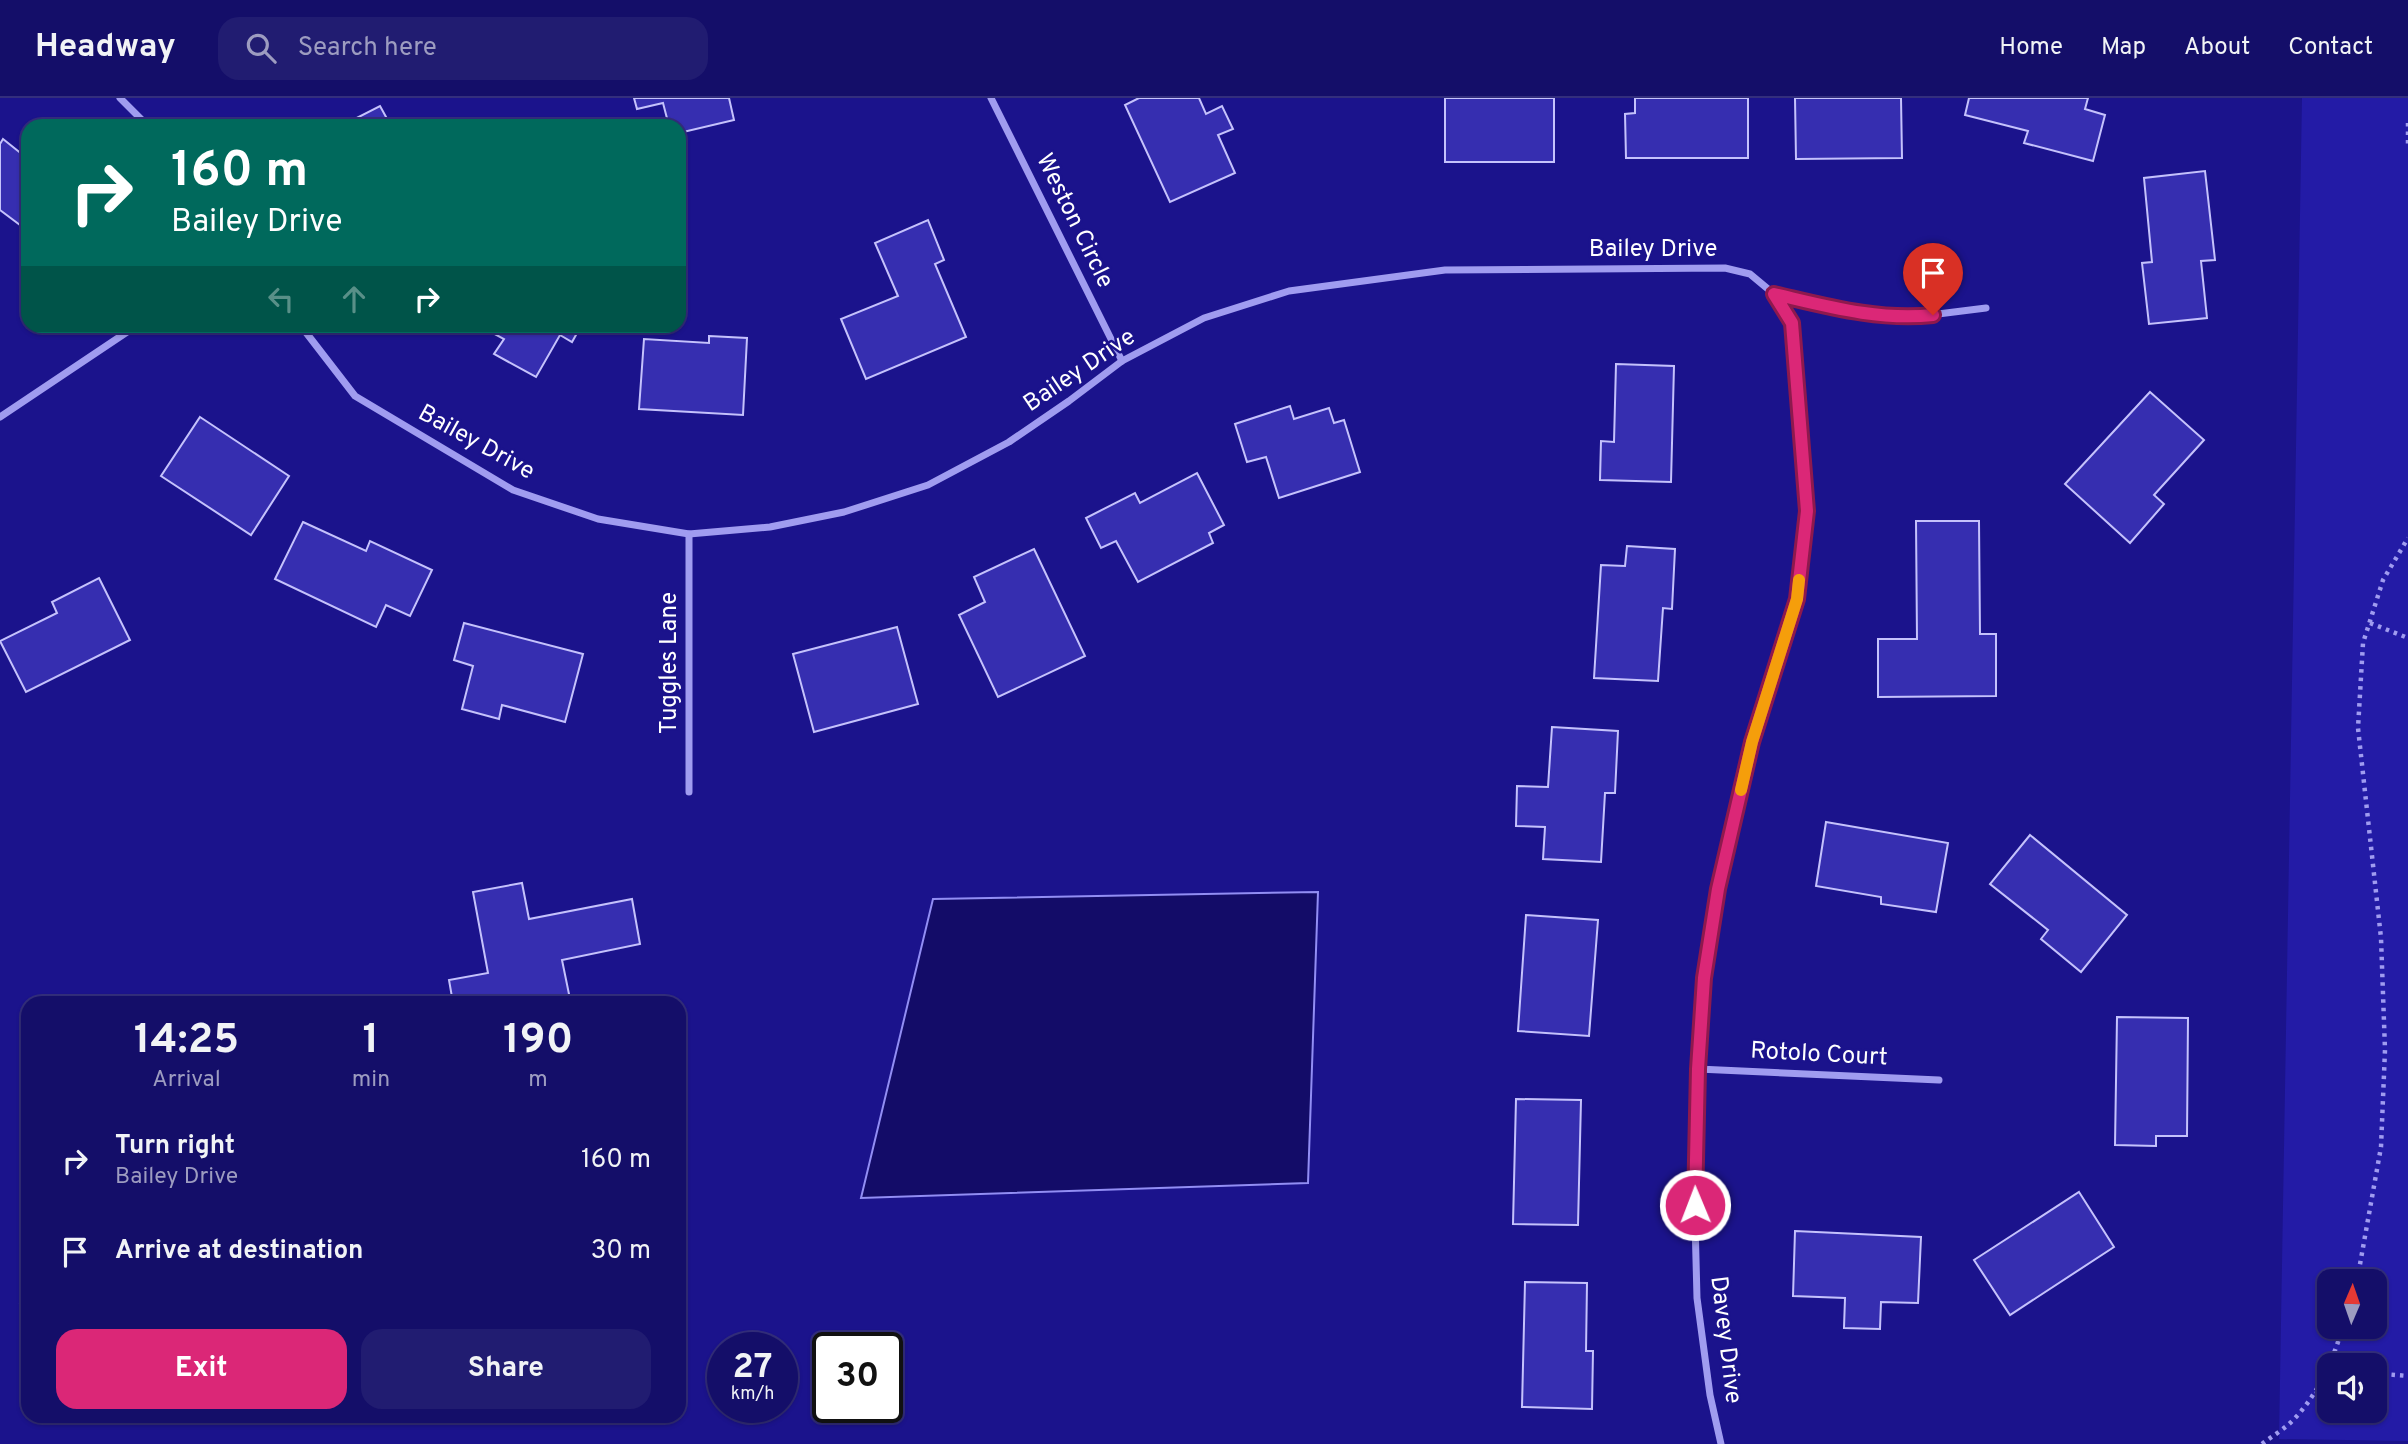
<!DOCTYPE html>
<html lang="en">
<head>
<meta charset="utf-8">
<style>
  :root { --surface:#140e69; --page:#211c71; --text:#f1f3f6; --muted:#9d9cc0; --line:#332e7d; --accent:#db2777 }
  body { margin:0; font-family:Overpass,sans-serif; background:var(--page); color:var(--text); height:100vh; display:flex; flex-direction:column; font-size:26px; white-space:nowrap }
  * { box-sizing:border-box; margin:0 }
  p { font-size:23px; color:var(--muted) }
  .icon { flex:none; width:38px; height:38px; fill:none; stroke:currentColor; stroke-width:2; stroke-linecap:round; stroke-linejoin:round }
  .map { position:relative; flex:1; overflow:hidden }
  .details { position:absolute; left:21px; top:898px; width:665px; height:427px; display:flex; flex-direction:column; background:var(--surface); border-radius:21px; box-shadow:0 2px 5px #0004,0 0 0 2px var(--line) }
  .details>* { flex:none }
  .banner { position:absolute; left:21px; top:21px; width:665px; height:214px; border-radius:21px; box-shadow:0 2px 5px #0004,0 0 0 2px var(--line); background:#00695c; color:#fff; overflow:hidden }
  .needle { width:46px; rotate:2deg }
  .tools { position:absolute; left:2317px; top:1171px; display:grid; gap:14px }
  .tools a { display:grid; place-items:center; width:70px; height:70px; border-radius:14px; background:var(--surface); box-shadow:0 2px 5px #0004,0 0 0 2px var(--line); font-size:35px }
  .speed { position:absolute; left:707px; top:1234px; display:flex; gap:14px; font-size:35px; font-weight:700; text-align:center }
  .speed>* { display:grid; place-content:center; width:91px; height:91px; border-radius:50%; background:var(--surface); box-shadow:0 2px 5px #0004,0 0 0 2px var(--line); line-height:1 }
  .speed small { font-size:18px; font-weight:400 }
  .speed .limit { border:4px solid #111; border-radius:10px; background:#fff; color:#111 }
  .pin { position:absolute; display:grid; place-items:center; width:60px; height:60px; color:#fff; margin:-72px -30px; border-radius:50% 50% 50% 0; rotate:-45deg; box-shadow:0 0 7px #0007 }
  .pin .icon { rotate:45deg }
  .me { position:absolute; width:77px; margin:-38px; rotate:359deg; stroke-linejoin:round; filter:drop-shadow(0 0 5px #0008) }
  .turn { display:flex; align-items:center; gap:24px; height:147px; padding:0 35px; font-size:32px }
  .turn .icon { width:91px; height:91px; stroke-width:2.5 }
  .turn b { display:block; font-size:49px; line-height:60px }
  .lanes { display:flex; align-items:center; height:66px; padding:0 35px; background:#0003; justify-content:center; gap:35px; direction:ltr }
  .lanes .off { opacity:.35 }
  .eta { display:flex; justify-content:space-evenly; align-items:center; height:119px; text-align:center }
  .eta b { font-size:42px; font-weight:700; line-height:49px }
  .action { display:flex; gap:14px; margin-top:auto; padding:14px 35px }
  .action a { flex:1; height:80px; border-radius:21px; background:var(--accent); color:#fff; font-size:28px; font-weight:700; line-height:80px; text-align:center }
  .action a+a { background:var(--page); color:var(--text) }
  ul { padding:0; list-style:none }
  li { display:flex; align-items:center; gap:21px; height:91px; padding:0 35px }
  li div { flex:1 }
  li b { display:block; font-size:26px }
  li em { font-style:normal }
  header { display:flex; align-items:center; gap:42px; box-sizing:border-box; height:98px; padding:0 35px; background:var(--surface); border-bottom:2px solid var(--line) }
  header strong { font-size:33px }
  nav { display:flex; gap:38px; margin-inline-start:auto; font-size:24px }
  .search { width:490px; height:63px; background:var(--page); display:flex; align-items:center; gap:18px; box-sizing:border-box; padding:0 24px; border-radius:21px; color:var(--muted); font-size:26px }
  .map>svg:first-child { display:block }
  .green { fill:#231ba6; fill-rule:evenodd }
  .water { fill:#130c68; stroke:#928ef4; stroke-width:2 }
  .building { fill:#362eb0; stroke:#c5c2fc; stroke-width:2 }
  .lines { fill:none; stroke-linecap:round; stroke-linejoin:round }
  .path { stroke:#a09cf0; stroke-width:4.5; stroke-dasharray:3.5 5; stroke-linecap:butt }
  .minor { stroke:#a09cf0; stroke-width:7 }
  .route-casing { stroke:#8e194d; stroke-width:18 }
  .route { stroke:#db2777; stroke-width:12 }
  .slow { stroke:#f59e0b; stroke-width:12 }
  .labels { text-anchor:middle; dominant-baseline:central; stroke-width:5; stroke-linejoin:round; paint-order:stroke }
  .street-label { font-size:24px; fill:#fff; stroke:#1b138c }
</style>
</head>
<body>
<header>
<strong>Headway</strong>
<div class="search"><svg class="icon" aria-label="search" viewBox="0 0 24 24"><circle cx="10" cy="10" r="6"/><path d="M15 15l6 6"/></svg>Search here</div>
<nav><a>Home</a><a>Map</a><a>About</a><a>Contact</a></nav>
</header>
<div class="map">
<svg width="2408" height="1346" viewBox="0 0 2408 1346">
  <rect width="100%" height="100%" fill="#1b138c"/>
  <path class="green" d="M2302,0H2408V1343L2279,1341ZM2329,1183H2375V1228H2329ZM2329,1267H2375V1312H2329Z"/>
  <path class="water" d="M1318,794L1308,1085L861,1100L933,801Z"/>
  <g class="building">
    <path d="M634,0H729L734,22L679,35V28H669L663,5L637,11Z"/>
    <path d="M1139,0H1199L1206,16L1222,8L1233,31L1218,37L1235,75L1170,104L1125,7Z"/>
    <rect x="1445" y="0" width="109" height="64"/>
    <path d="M1635,0H1748V60H1626L1625,16L1635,15Z"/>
    <path d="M1795,0H1901L1902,60L1796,61Z"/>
    <path d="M1969,0H2088L2085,11L2105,17L2093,63L2024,45L2028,33L1965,17Z"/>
    <path d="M380,8L391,28H341Z"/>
    <path d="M3,41L28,61V133L0,112V46Z"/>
    <path d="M2205,73L2215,162L2201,163L2207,220L2149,226L2142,165L2152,164L2144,80Z"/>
    <path d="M928,122L944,162L935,166L966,239L866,281L841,221L898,198L875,145Z"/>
    <path d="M480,228H581L572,244L560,237L536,279L494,256L504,241Z"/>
    <path d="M709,238L747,240L743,317L639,311L644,241L709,245Z"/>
    <path d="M1616,266L1674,268L1671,384L1600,382L1601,343L1614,344Z"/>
    <path d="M2150,294L2204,342L2154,397L2164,406L2130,445L2065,386Z"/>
    <path d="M1290,308L1294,321L1329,310L1334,325L1344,322L1360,374L1279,400L1266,359L1247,364L1235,326Z"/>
    <path d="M200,319L289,378L251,437L161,378Z"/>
    <path d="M1197,375L1224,427L1209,435L1213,445L1138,484L1116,443L1101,450L1086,420L1135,395L1140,405Z"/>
    <path d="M1916,423H1979L1980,536H1996V598L1878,599V541H1917Z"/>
    <path d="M303,424L366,453L370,443L432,472L410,518L386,507L376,529L275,481Z"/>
    <path d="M1627,448L1675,451L1672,511L1663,510L1658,583L1594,580L1601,467L1625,468Z"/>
    <path d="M1034,451L1085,558L998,599L959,517L985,504L974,479Z"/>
    <path d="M99,480L130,542L26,594L0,543L57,515L52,504Z"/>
    <path d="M464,525L583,556L565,624L502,607L499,621L462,611L473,568L454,562Z"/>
    <path d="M897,529L918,606L814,634L793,556Z"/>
    <path d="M1552,629L1618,633L1615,695H1605L1601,764L1543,761L1545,729L1516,728L1517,688L1548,689Z"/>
    <path d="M1826,724L1948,745L1936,814L1881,806V799L1816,788Z"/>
    <path d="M2030,737L2127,817L2081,874L2041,841L2048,832L1990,786Z"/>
    <path d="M522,785L529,821L632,801L640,846L562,862L570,901L549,905H453L449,882L488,875L473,794Z"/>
    <path d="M1526,817L1598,822L1589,938L1518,933Z"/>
    <path d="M2117,919L2188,920L2187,1038H2156V1048L2115,1047Z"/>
    <path d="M1516,1001L1581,1002L1578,1127L1513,1126Z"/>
    <path d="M2079,1094L2114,1149L2010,1217L1974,1162Z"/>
    <path d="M1795,1133L1921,1139L1918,1205L1881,1204L1880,1231L1844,1230L1845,1200L1793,1198Z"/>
    <path d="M21,1157H28V1205H20Z"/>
    <path d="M1525,1184L1587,1185L1586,1253H1593L1592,1311L1522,1309Z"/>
  </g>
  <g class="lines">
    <g class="path">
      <path d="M2408,25V47"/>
      <path d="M2370,525L2408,540"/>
      <path d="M2357,1183L2381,1049L2385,952L2381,840L2358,630L2363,545L2383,482L2408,440"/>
      <path d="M2375,1279L2384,1276L2408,1278"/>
      <path d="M2315,1296L2329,1292"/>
      <path d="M2262,1346C2271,1339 2281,1333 2289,1326C2316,1301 2333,1263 2343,1228"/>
    </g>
    <g class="minor">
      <path d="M120,0L148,28"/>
      <path d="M991,0L1122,263"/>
      <path d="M301,228L355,298L513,392L598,421L689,436L770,429L844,414L928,387L1009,344L1069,303L1122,263L1204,220L1289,193L1445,172L1725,170L1750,176L1774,196L1852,214L1906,220L1986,210"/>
      <path d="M0,319L136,228"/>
      <path d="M689,436V694"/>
      <path d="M1698,971L1939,982"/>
      <path d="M1721,1346L1710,1297L1697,1200L1694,1084L1698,971L1704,880L1718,791L1752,644L1796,501L1807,413L1792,225L1774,196"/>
    </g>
  </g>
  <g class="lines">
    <g class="route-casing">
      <path id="route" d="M1695,1107L1698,971L1704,880L1718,791L1752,644L1797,501L1807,413L1792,225L1774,196C1826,208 1879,223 1933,217"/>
    </g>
    <use href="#route" class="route"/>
    <path class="slow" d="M1741,692L1752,644L1797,501L1799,482"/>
  </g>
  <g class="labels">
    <g class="street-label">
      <text transform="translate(1074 123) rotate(64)">Weston Circle</text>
      <text x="1653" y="152">Bailey Drive</text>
      <text transform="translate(1080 273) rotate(-34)">Bailey Drive</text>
      <text transform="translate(476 345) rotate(29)">Bailey Drive</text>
      <text transform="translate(670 565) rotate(-90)">Tuggles Lane</text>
      <text transform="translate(1819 957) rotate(3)">Rotolo Court</text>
      <text transform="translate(1725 1242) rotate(83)">Davey Drive</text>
    </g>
  </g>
</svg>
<div class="tools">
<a><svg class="needle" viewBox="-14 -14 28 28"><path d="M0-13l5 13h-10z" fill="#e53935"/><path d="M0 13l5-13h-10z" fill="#9d9cc0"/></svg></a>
<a><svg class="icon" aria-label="sound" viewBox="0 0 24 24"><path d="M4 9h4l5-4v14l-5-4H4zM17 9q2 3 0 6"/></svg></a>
</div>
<div class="speed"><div>27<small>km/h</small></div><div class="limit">30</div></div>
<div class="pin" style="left:1933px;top:217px;background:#d93025"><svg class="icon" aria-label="arrive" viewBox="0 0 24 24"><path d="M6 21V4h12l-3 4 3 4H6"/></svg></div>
<svg class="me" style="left:1695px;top:1107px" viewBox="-20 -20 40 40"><circle r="17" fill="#db2777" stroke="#fff" stroke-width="3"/><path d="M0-11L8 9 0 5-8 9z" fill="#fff"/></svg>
<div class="banner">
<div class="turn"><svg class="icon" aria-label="right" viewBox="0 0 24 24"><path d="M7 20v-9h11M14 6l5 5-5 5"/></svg><div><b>160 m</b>Bailey Drive</div></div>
<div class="lanes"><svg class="icon off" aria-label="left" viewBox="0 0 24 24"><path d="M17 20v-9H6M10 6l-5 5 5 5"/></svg><svg class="icon off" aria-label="ahead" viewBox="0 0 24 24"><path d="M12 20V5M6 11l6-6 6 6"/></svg><svg class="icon" aria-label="right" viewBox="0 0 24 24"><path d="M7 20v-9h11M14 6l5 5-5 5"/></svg></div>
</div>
<section class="details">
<div class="eta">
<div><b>14:25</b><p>Arrival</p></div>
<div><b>1</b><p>min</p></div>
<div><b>190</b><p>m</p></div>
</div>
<ul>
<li><svg class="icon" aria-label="right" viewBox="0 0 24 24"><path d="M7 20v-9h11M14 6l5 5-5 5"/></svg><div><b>Turn right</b><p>Bailey Drive</p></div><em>160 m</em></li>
<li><svg class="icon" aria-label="arrive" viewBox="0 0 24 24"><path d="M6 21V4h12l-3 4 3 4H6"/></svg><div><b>Arrive at destination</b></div><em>30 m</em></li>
</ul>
<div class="action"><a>Exit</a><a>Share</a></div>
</section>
</div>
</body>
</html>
